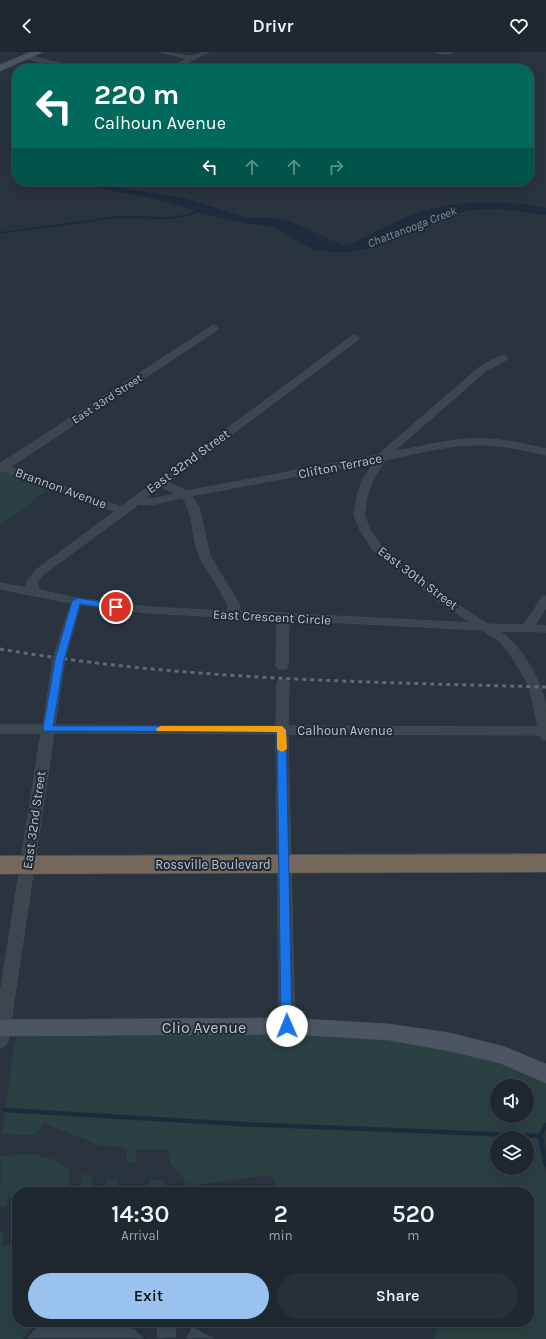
<!DOCTYPE html>
<html lang="en">
<head>
<meta charset="utf-8">
<style>
  :root { --surface:#1f272f; --page:#272f37; --text:#f1f3f6; --muted:#a1a5aa; --line:#3c444b; --accent:#99c2ef }
  body { margin:0; font-family:Karla,sans-serif; background:var(--page); color:var(--text); height:100vh; display:flex; flex-direction:column; font-size:15px; white-space:nowrap }
  * { box-sizing:border-box; margin:0 }
  p { font-size:13px; color:var(--muted) }
  .icon { flex:none; width:22px; height:22px; fill:none; stroke:currentColor; stroke-width:2; stroke-linecap:round; stroke-linejoin:round }
  .map { position:relative; flex:1; overflow:hidden }
  .drawer { position:absolute; left:12px; top:1135px; width:522px; height:140px; display:flex; flex-direction:column; background:var(--surface); border-radius:16px; box-shadow:0 4px 16px #0002,0 0 0 1px var(--line) }
  .drawer>* { flex:none }
  .hud { position:absolute; left:12px; top:12px; width:522px; height:122px; border-radius:16px; box-shadow:0 4px 16px #0002,0 0 0 1px var(--line); background:#00695c; color:#fff; overflow:hidden }
  .tools { position:absolute; left:490px; top:1027px; display:grid; gap:8px }
  .tools a { display:grid; place-items:center; width:44px; height:44px; border-radius:50%; background:var(--surface); box-shadow:0 4px 16px #0002,0 0 0 1px var(--line); font-size:20px }
  .pin { position:absolute; display:grid; place-items:center; width:34px; height:34px; color:#fff; margin:-17px; border:2px solid #fff; border-radius:50%; box-shadow:0 1px 4px #0007 }
  .me { position:absolute; width:44px; margin:-22px; rotate:359deg; stroke-linejoin:round; filter:drop-shadow(0 0 3px #0008) }
  .turn { display:flex; align-items:center; gap:14px; height:84px; padding:0 16px; font-size:18px }
  .turn .icon { width:52px; height:52px; stroke-width:2.5 }
  .turn b { display:block; font-size:28px; line-height:34px }
  .lanes { display:flex; align-items:center; height:38px; padding:0 16px; background:#0003; justify-content:center; gap:20px; direction:ltr }
  .lanes .off { opacity:.35 }
  .eta { display:flex; justify-content:space-evenly; align-items:center; height:68px; text-align:center }
  .eta b { font-size:24px; font-weight:600; line-height:28px }
  .primary-button { display:flex; gap:8px; margin-top:auto; padding:8px 16px }
  .primary-button a { flex:1; height:46px; border-radius:24px; background:var(--accent); color:#111; font-size:16px; font-weight:600; line-height:46px; text-align:center }
  .primary-button a+a { background:var(--page); color:var(--text) }
  header { display:flex; justify-content:space-between; align-items:center; height:52px; padding:0 16px; background:var(--surface); font-size:18px; font-weight:600 }
  .map>svg:first-child { display:block }
  .green { fill:#2b4040; fill-rule:evenodd }
  .water { fill:#1c2c3d }
  .lines { fill:none; stroke-linecap:round; stroke-linejoin:round }
  .stream-far1 { stroke:#1c2c3d; stroke-width:2 }
  .stream { stroke:#1c2c3d; stroke-width:4.5 }
  .building { fill:#3b4955; stroke:#232d37 }
  .street-casing { stroke:#464f59; stroke-width:1 }
  .secondary-casing { stroke:#464f59; stroke-width:1 }
  .highway-casing { stroke:#47515a; stroke-width:1 }
  .street { fill:#3c464f; fill-rule:evenodd }
  .secondary { fill:#4b5662; fill-rule:evenodd }
  .highway { fill:#74685a; fill-rule:evenodd }
  .rail { stroke:#5f6a76; stroke-width:3; stroke-dasharray:4 4; stroke-linecap:butt }
  .route { fill:#1a73e8; stroke:#114b97 }
  .slow { fill:#f59e0b }
  .labels { text-anchor:middle; dominant-baseline:central; stroke-width:4; stroke-linejoin:round; paint-order:stroke }
  .far-street-label { font-size:11px; fill:#b9c1ca; stroke:#212b35 }
  .far-water-label { font-size:12px; font-style:italic; fill:#768ea5; stroke:#212b35 }
  .street-label { font-size:13px; fill:#b9c1ca; stroke:#212b35 }
  .near-street-label { font-size:16px; fill:#b9c1ca; stroke:#212b35 }
</style>
</head>
<body>
<header><svg class="icon" aria-label="back" viewBox="0 0 24 24"><path d="M15 5l-7 7 7 7"/></svg>Drivr<svg class="icon" aria-label="heart" viewBox="0 0 24 24"><path d="M12 20l-8-8c-3-5 5-10 8-4 3-6 11-1 8 4z"/></svg></header>
<div class="map">
<svg width="546" height="1287" viewBox="0 0 546 1287">
  <rect width="100%" height="100%" fill="#29343f"/>
  <g class="green">
    <path d="M0,418L50,436L0,474Z"/>
    <path d="M308,980L405,990L489,1007L546,1028V1074L539,1084L546,1124V1287H434L438,1270H529V1140H279L271,1123L187,1134L180,1121L170,1112L169,1097H137L136,1112L127,1110V1096L99,1093L44,1071L35,1083L2,1082L15,989L17,985L22,983ZM497,1034H527V1064H497ZM497,1086H527V1116H497Z"/>
    <path d="M33,1102C48,1106 59,1107 70,1119L69,1140H17V1145H9L6,1155L0,1154L1,1104Z"/>
    <path d="M82,1123H93L91,1136H105L106,1127H118L117,1136H130V1139L143,1140H80Z"/>
    <path d="M157,1127L164,1131L172,1140H149L150,1128Z"/>
    <path d="M0,1180H3L2,1193H17V1270H42L33,1274L23,1287H0Z"/>
  </g>
  <path class="water" d="M91,129H109L115,135L184,146L248,166H279L323,188L336,192L348,193C370,183 392,170 415,162C457,147 503,148 546,156V163L502,157L469,158L385,188L367,197L348,200H330L315,198L302,192L280,178L269,174L249,172L203,162L169,150L98,136Z"/>
  <g class="lines">
    <g class="stream-far1">
      <path d="M283,168C304,175 320,186 341,193"/>
      <path d="M0,181L118,165L170,166L189,163L201,158"/>
    </g>
    <g class="stream">
      <path d="M5,1058L239,1072L540,1084"/>
      <path d="M546,1073L540,1084L546,1113"/>
    </g>
  </g>
  <g class="building">
    <path d="M48,1270H119L135,1277L145,1287H26L34,1277Z"/>
    <path d="M156,1270H177V1286L156,1287Z"/>
    <path d="M192,1274L217,1287H185Z"/>
  </g>
  <g class="lines">
    <g class="street-casing">
      <g id="street">
        <path d="M161,0C171,0 180,3 190,4C196,4 202,0 209,0L174,17H166L187,7Z"/>
        <path d="M436,0H453C449,3 440,3 436,0Z"/>
        <path d="M26,3L79,16L80,17H69L24,6V4Z"/>
        <path d="M214,273L218,276L217,278L10,415L121,455L352,284L355,283L359,286L358,288L168,430L187,439L378,403L481,314L500,304H506L507,306L506,308L487,318L393,400C425,394 456,385 488,387C508,388 527,393 546,397V403C527,399 508,394 488,393C453,391 419,401 385,408L372,429L367,445L364,463L370,478L381,494L443,543L488,572L524,573L542,545L546,544V556L535,573L546,574V580L499,579C521,593 543,630 546,657C546,667 546,678 546,688L542,687L540,683L288,682L295,974L292,978L287,980L282,978L279,974L276,682L54,681L8,990L5,994L0,996V942L41,681H0V673H43L53,607L71,551L0,537V531L27,536V529L36,518L115,459L3,419L0,420V412ZM374,410L362,429L357,445L354,463L360,478L373,498L435,547L471,571L238,559L240,553L210,504L199,455L192,444ZM161,435L176,442L151,447L146,446ZM183,446C195,464 191,486 200,505C208,522 220,536 228,553L227,559L148,555L77,546L39,538L37,530L44,522L139,452L151,453ZM81,553L148,561L277,568L276,614L278,617H286L288,614L289,568L482,578L501,590L516,611L529,634L538,675L288,674L289,631L287,628H279L277,631L276,674L55,673L65,607Z"/>
      </g>
    </g>
    <g class="secondary-casing">
      <g id="secondary">
        <path d="M31,0H43L0,19V13Z"/>
        <path d="M287,966L389,972L450,981L505,995L546,1012V1031L500,1011L450,999L389,988L287,982L0,984V968Z"/>
      </g>
    </g>
    <g class="highway-casing">
      <path id="highway" d="M546,802V820L0,822V804Z"/>
    </g>
    <use href="#street" class="street"/>
    <use href="#secondary" class="secondary"/>
    <use href="#highway" class="highway"/>
    <path class="rail" d="M0,597C180,628 363,630 546,635"/>
  </g>
  <path class="route" d="M77,546L116,552L120,555L116,557L80,552L64,608L53,674H282L286,678L292,974L291,978L287,979L283,978L281,974L277,680L44,679L43,677L55,608L72,549Z"/>
  <path class="slow" d="M161,674H282L286,678L287,697L282,700L277,697V680L157,679L156,677Z"/>
  <g class="labels">
    <g class="far-street-label">
      <text transform="translate(107 347) rotate(-33)">East 33rd Street</text>
    </g>
    <g class="far-water-label">
      <text transform="translate(412 175) rotate(-21)">Chattanooga Creek</text>
    </g>
    <g class="street-label">
      <text transform="translate(188 409) rotate(-36)">East 32nd Street</text>
      <text transform="translate(340 414) rotate(-11)">Clifton Terrace</text>
      <text transform="translate(61 436) rotate(20)">Brannon Avenue</text>
      <text transform="translate(418 526) rotate(37)">East 30th Street</text>
      <text transform="translate(272 565) rotate(3)">East Crescent Circle</text>
      <text x="345" y="678">Calhoun Avenue</text>
      <text transform="translate(34 768) rotate(-82)">East 32nd Street</text>
      <text x="213" y="812">Rossville Boulevard</text>
    </g>
    <g class="near-street-label">
      <text x="204" y="975">Clio Avenue</text>
    </g>
  </g>
</svg>
<div class="tools">
<a><svg class="icon" aria-label="sound" viewBox="0 0 24 24"><path d="M4 9h4l5-4v14l-5-4H4zM17 9q2 3 0 6"/></svg></a>
<a><svg class="icon" aria-label="layers" viewBox="0 0 24 24"><path d="M12 4l9 5-9 5-9-5zM3 14l9 5 9-5"/></svg></a>
</div>
<div class="pin" style="left:116px;top:555px;background:#d93025"><svg class="icon" aria-label="arrive" viewBox="0 0 24 24"><path d="M6 21V4h12l-3 4 3 4H6"/></svg></div>
<svg class="me" style="left:287px;top:974px" viewBox="-20 -20 40 40"><circle r="19" fill="#fff"/><path d="M0-13L10 11 0 6-10 11z" fill="#1a73e8"/></svg>
<div class="hud">
<div class="turn"><svg class="icon" aria-label="left" viewBox="0 0 24 24"><path d="M17 20v-9H6M10 6l-5 5 5 5"/></svg><div><b>220 m</b>Calhoun Avenue</div></div>
<div class="lanes"><svg class="icon" aria-label="left" viewBox="0 0 24 24"><path d="M17 20v-9H6M10 6l-5 5 5 5"/></svg><svg class="icon off" aria-label="ahead" viewBox="0 0 24 24"><path d="M12 20V5M6 11l6-6 6 6"/></svg><svg class="icon off" aria-label="ahead" viewBox="0 0 24 24"><path d="M12 20V5M6 11l6-6 6 6"/></svg><svg class="icon off" aria-label="right" viewBox="0 0 24 24"><path d="M7 20v-9h11M14 6l5 5-5 5"/></svg></div>
</div>
<section class="drawer">
<div class="eta">
<div><b>14:30</b><p>Arrival</p></div>
<div><b>2</b><p>min</p></div>
<div><b>520</b><p>m</p></div>
</div>
<div class="primary-button"><a>Exit</a><a>Share</a></div>
</section>
</div>
</body>
</html>
